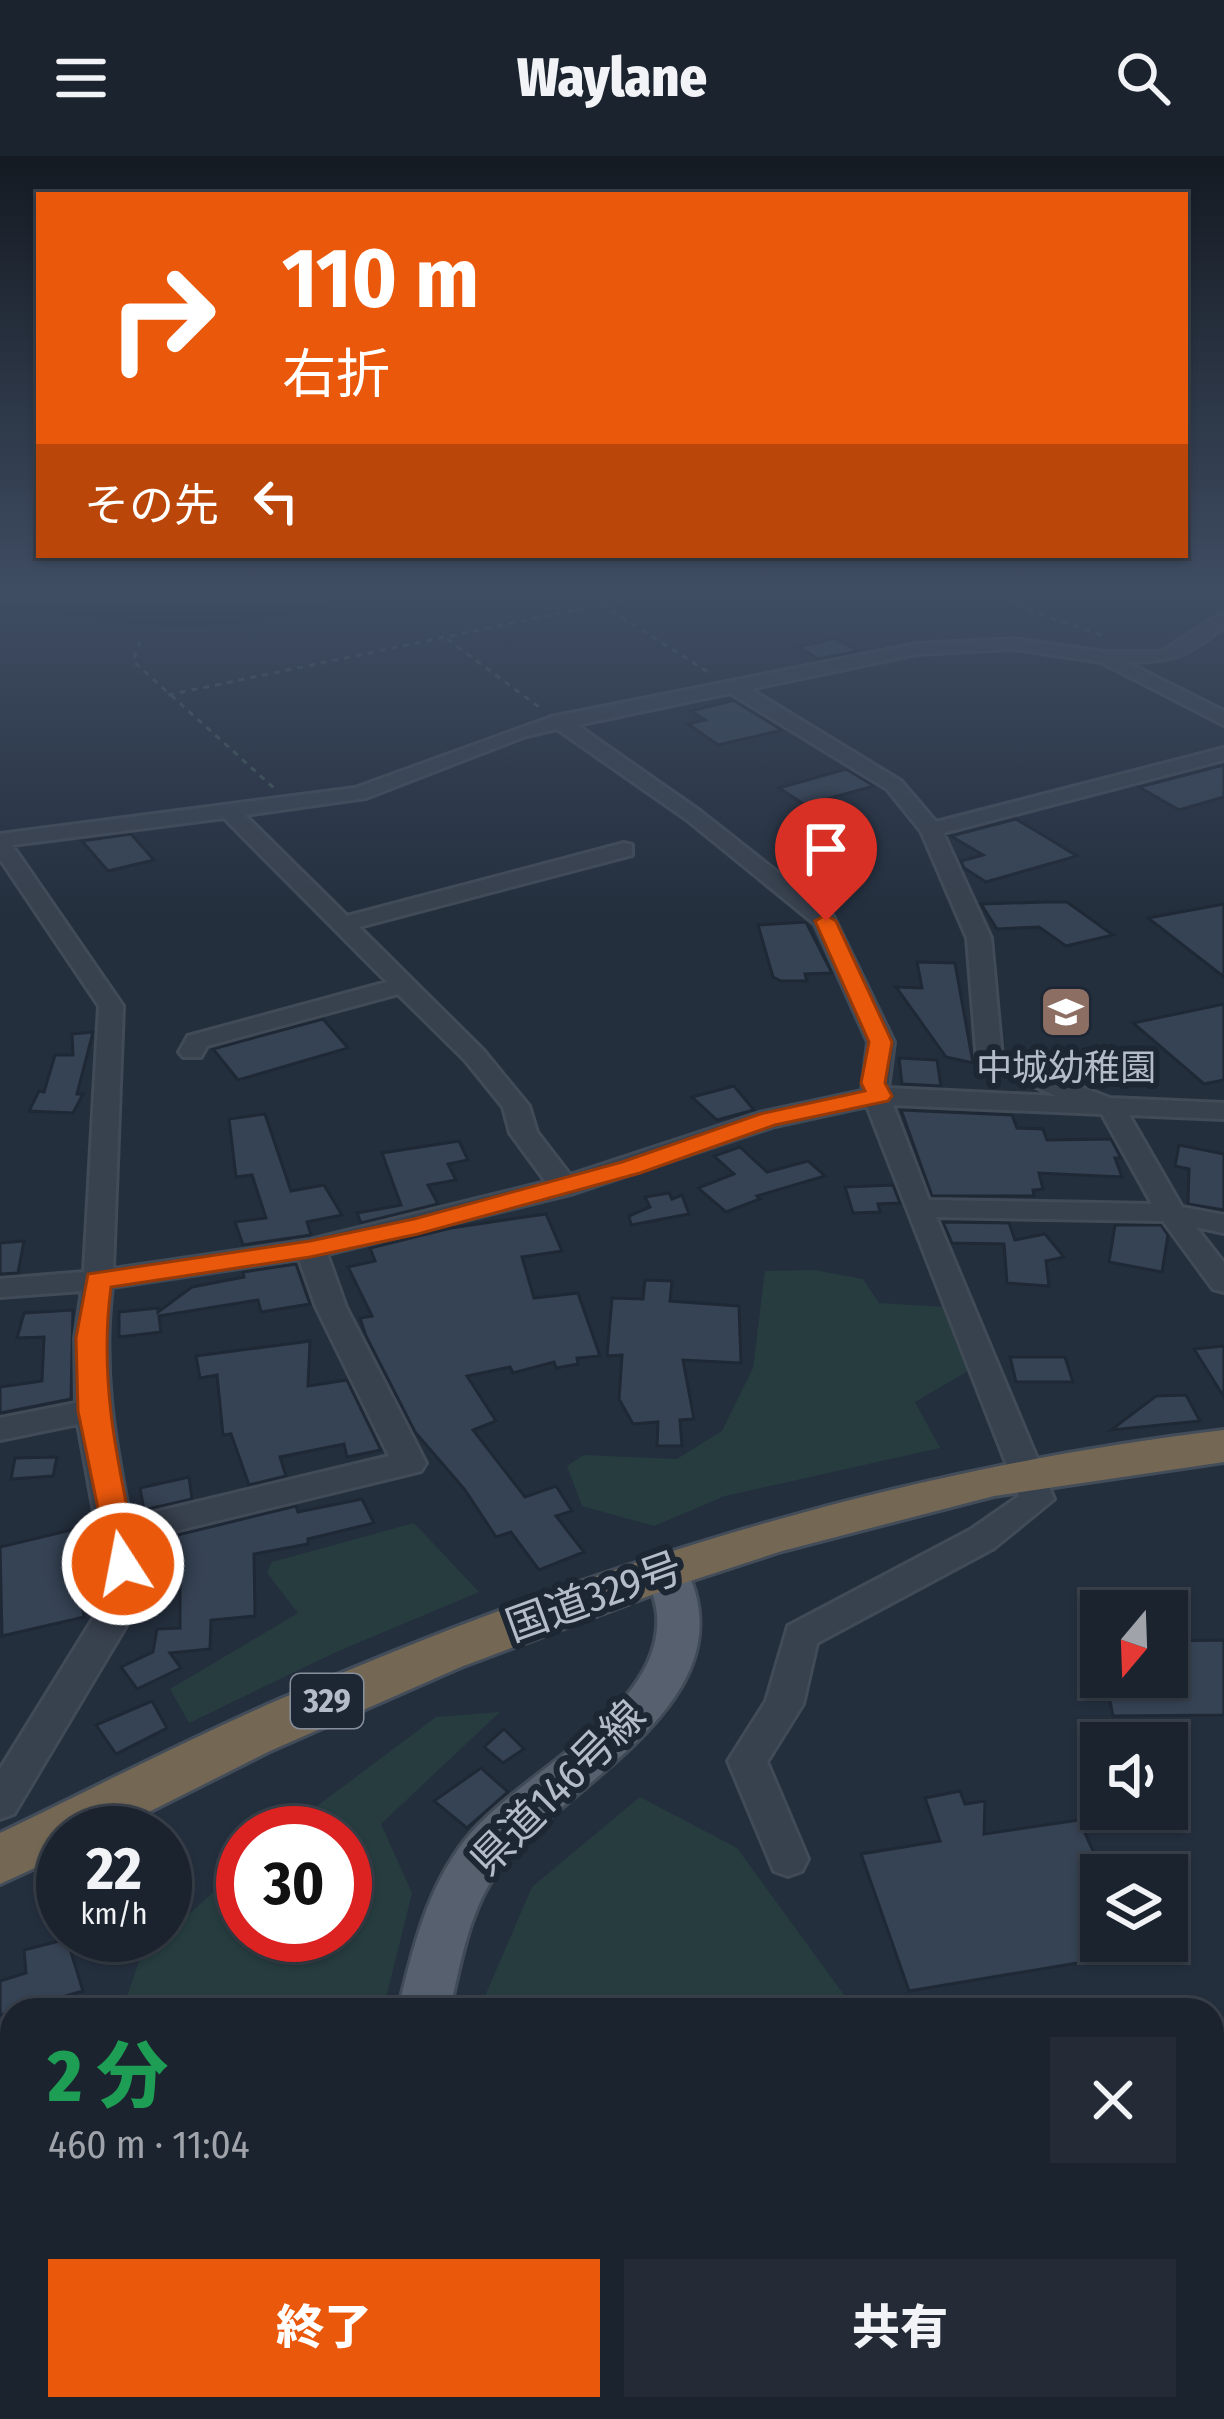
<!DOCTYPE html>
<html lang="ja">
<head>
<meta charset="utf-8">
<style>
  :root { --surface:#1b232e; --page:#242b36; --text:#f1f3f6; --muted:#a0a4aa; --line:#39404a; --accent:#ea580c }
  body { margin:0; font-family:"Fira Sans Condensed","Noto Sans JP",sans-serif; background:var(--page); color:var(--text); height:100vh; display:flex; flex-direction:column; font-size:45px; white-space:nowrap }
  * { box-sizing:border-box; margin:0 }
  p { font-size:39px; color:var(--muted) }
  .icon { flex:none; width:66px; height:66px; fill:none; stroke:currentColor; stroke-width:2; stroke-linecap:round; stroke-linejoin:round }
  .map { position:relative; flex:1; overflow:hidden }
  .sheet { position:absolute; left:0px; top:1842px; width:1224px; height:423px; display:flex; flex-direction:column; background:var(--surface); border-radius:36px 36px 0 0; box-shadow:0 3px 9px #0004,0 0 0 3px var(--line) }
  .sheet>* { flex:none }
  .top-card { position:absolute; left:36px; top:36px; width:1152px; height:366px; border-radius:0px; box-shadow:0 3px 9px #0004,0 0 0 3px var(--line); background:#ea580c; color:#fff; overflow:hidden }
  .needle { width:78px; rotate:199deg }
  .tools { position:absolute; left:1080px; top:1434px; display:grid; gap:24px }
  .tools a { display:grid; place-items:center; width:108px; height:108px; border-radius:0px; background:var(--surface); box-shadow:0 3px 9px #0004,0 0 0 3px var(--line); font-size:60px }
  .speed { position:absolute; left:36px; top:1650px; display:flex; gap:24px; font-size:60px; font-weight:700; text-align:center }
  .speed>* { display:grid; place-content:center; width:156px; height:156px; border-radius:50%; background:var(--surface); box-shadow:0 3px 9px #0004,0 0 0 3px var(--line); line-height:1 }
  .speed small { font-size:30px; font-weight:400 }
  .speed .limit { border:18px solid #d22; background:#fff; color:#111 }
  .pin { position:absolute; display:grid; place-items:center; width:102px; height:102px; color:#fff; margin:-123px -51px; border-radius:50% 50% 50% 0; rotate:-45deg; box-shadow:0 0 12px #0007 }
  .pin .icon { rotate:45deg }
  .me { position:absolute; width:132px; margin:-66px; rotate:349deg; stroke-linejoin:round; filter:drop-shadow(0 0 9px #0008) }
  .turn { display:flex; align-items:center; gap:42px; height:252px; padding:0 48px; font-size:54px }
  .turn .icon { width:156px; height:156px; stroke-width:2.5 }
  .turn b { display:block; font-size:84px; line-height:102px }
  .then { display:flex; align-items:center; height:114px; padding:0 48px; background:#0003; gap:24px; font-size:45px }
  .round { display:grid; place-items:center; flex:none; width:126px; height:126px; border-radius:0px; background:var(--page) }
  .headline { display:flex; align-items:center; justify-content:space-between; height:204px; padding:0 48px }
  h1 { font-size:72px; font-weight:800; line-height:90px; color:#1e9e55 }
  .primary-button { display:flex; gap:24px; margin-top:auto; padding:24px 48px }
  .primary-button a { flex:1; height:138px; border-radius:0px; background:var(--accent); color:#fff; font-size:48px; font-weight:800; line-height:138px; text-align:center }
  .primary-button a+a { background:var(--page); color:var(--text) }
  header { display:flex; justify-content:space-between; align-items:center; height:156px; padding:0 48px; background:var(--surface); font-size:54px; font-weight:800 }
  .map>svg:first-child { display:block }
  .green { fill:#263c3f }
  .water { fill:#17263c }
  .building { fill:#364354; stroke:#1f2835; stroke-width:3 }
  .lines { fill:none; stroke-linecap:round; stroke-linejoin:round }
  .minor-casing { stroke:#414a57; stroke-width:6 }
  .major-casing { stroke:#414a57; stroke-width:6 }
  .highway-casing { stroke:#434c59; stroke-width:6 }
  .path { stroke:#3f5557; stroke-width:3; stroke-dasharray:6 6; stroke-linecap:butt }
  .minor { fill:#38414e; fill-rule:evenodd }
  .major { fill:#56606e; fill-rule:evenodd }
  .highway { fill:#746855; fill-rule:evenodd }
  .route { fill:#ea580c; stroke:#983908; stroke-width:3 }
  .labels { text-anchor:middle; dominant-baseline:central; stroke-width:12; stroke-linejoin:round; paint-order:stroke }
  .shield { fill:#1d2633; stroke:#878f9c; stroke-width:3 }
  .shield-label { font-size:33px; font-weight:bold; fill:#b4bcc9 }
  .poi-label { font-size:36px; fill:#b4bcc9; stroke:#1d2633 }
  .near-street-label { font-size:42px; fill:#b4bcc9; stroke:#1d2633 }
</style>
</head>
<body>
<header><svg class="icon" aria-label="menu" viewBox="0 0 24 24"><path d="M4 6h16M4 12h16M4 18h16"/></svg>Waylane<svg class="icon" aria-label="search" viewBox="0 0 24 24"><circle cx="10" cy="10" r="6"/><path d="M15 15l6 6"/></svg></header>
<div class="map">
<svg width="1224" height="2263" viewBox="0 0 1224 2263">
  <rect width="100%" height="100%" fill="#242f3e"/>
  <g class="green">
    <path d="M814,1114L863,1123L879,1147L947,1151L973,1212L915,1246L940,1292L725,1340L654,1370L582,1350L567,1310L584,1299L677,1303L722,1275L753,1212L765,1115Z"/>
    <path d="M414,1367L479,1436L334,1497L189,1567L170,1533L298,1457L267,1417L272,1406Z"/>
    <path d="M500,1556L381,1668L412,1737L383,1854H122L140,1803L243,1709V1779H345V1677H281L436,1561Z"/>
    <path d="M640,1641L737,1692L855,1854H479L532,1731Z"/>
    <path d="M1212,1948L1224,1955V2263H375L378,2253H1212Z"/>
    <path d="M0,1986L12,1989V2253H268L265,2263H0Z"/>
  </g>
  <path class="water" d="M0,437H383C326,452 267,468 207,471C146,475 73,459 10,455L0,451Z"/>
  <g class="building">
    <path d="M835,482L859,495L819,503L798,491Z"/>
    <path d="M731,545L733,544L782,574L718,589L688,568L705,564L691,555Z"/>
    <path d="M1224,609V641L1179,654L1139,631Z"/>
    <path d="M846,613L874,630L805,649L779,632Z"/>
    <path d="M1016,663L1046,681L1077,700L986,726L964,712L961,705L983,699L951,680Z"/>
    <path d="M131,678L154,704L108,715L82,685Z"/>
    <path d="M1046,746H1067L1113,779L1066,790L1039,771L997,773L981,748Z"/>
    <path d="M1224,748V821L1148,762Z"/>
    <path d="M806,766L832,817L805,818L807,825H781L773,821L758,769Z"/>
    <path d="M917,806L955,807L973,907L946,901L896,831L922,832Z"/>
    <path d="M1224,848V924L1204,928L1133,867Z"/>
    <path d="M323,863L348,892L238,924L213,893Z"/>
    <path d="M93,876L77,938H83L73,957L29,955L39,935L44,936L55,899H73L72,878Z"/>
    <path d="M899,902L937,904L941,930L902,928Z"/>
    <path d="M734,930L754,954L717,964L692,941Z"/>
    <path d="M901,954L1012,959L1017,972L1043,973L1047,984L1111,983L1121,1002H1115L1122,1021L1039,1017L1043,1033L1033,1034L1034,1040H932Z"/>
    <path d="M265,958L291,1035L324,1029L342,1059L307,1066L311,1079L243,1089L235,1066L266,1062L252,1019L236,1021L229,963Z"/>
    <path d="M459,985L468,1004L448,1008L456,1024L428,1029L438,1048L361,1067L357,1057L401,1049L382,997Z"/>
    <path d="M1179,989L1224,998V1054L1188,1048L1189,1013L1175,1010Z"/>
    <path d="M740,991L767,1016L808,1005L825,1020L757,1040L760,1043L726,1056L698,1032L734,1018L714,1000Z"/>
    <path d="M893,1029L900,1047L878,1048L880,1056L853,1057L845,1031Z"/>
    <path d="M669,1037L672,1043L682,1039L689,1058L631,1069L629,1060L650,1051L645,1041Z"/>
    <path d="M546,1058L562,1095L522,1101L534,1142L578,1137L600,1200L577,1202L578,1208L556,1212L554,1206L513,1217L510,1211L467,1220L496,1265L473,1274L525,1341L556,1330L572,1355L556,1360L584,1396L539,1414L511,1376L496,1381L465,1334L415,1276L366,1180L360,1162L372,1160L348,1111L375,1105L370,1092L451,1072Z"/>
    <path d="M943,1066L1009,1067L1015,1084L1045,1078L1064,1101L1046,1105L1049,1130L1007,1127L1004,1088L952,1087Z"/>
    <path d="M1115,1069H1161L1168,1079L1162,1116L1109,1106Z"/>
    <path d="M24,1085L18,1117L0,1118V1087Z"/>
    <path d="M296,1108L310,1148L261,1156L258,1144L159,1160L161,1176L119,1181V1156L158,1152V1156L192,1131L244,1121L243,1116Z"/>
    <path d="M645,1124L672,1125L670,1145L739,1150L741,1207L683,1204L694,1263L680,1264L682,1290H657L658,1266L633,1268L619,1243L622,1199L607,1200L612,1142L643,1143Z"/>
    <path d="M73,1154L71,1243L0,1257V1231L42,1225L44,1181L17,1182L24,1157Z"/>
    <path d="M310,1185L308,1230L347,1224L381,1294L347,1301L344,1288L280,1301L286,1320L249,1329L231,1278L223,1279L217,1219L200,1222L196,1200Z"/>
    <path d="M1224,1190V1241L1194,1193Z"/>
    <path d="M1010,1201H1065L1073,1226H1016Z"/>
    <path d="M1186,1239L1200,1265L1111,1274L1156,1240Z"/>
    <path d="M57,1301L53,1320L11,1323L15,1302Z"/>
    <path d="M189,1321L192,1343L144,1354L140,1332Z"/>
    <path d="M362,1343L374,1367L308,1383V1388L254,1398L255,1460L211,1464L210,1493L170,1497L181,1512L137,1533L121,1511L153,1496L157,1473L180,1472V1409L161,1414L153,1385L296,1350L298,1356Z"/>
    <path d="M92,1369L97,1398L81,1402L90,1436L81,1438L84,1461L2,1480L0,1391Z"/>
    <path d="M1224,1484V1559L1113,1560L1105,1521H1167V1485Z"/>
    <path d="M152,1545L167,1572L116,1598L96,1569Z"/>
    <path d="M504,1573L524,1593L503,1607L484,1591Z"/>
    <path d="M481,1612L508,1636L467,1672L434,1645Z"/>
    <path d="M960,1635L965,1648L985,1645L984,1678L1079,1664L1101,1712V1785H1142L1143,1796L909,1835L861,1698L940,1685L925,1642Z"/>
    <path d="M67,1783L83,1835L0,1859V1825L26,1817L24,1794Z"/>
  </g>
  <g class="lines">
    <g class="minor-casing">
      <path id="minor" d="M1224,456V470C1188,500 1173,506 1126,506L1224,555V569L1101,506L1014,493L917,498L750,533L901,625L936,666L1224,592V604L943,677L991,782L1002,901L1110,942L1224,947V963L1129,959L1182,1051L1224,1059V1077L1196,1071L1224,1107V1136L1213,1133L1163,1065L936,1061L1054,1343L994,1392L817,1487L803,1548L767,1606L808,1703L802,1715L788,1720L774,1715L728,1605L766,1545L788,1470L970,1374L1019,1340L867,950L775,970L574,1037L327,1098L346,1151L426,1307L421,1315L409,1318L134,1385L145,1438L14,1658L0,1663V1613L109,1437L78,1268L0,1284V1262L76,1247L75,1182L82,1135L0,1141V1123L84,1116L99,850L0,703V678L355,632L551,561L917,488L1014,483L1104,496H1161ZM730,537L887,633L921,675L967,782L977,905L1056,940L888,932L894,886L833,760L700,655L577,569ZM557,573L686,663L815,768L868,886L862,935L759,957L570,1019L537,976L529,950L483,894L359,771L632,699V689L624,687L347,760L245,659L366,642L526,580ZM224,662L387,826L188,880L179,896L183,901H201L207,890L398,838L465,904L503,951L510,977L546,1026L310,1084L113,1113L123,850L12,689ZM893,949L1102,958L1152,1048L929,1044ZM299,1103L316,1151L389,1300L130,1362C114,1283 102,1212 112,1131Z"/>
    </g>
    <g class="major-casing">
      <g id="major">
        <path d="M666,1399L681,1403C759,1540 572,1623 503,1708C470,1749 461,1804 450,1854H398C412,1795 427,1732 465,1684C517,1617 664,1555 657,1459C656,1444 649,1428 645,1414L651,1403Z"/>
        <path d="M285,2253H347L343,2263H281Z"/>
      </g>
    </g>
    <g class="highway-casing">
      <path id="highway" d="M1224,1274V1306L994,1340L782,1395L678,1429L461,1511L270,1595L107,1677H63V1699L0,1728V1677C92,1633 184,1585 278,1544C582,1412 894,1313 1224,1274Z"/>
    </g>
    <g class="path">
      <path d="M996,437L1022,452L1107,481"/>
      <path d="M601,448L708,516"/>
      <path d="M447,483L539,551"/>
      <path d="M140,485L133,505L274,632"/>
      <path d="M168,539L656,437"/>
    </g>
    <use href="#minor" class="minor"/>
    <use href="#major" class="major"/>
    <use href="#highway" class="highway"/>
  </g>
  <linearGradient id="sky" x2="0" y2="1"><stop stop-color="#141a22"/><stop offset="0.58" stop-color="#3f4d63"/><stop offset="1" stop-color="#3f4d63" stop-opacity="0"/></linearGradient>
  <rect width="1224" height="754" fill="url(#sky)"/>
  <path class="route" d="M826,759L836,765L892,886L885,927L892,940L888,945L775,969L640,1017L418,1078L310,1101L111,1131C98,1227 119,1314 139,1408L134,1416H111L78,1255L76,1182L88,1118L310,1085L414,1063L622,1006L760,958L865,935L861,927L869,886L815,765Z"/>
  <defs>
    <g id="school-square" transform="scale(2.7)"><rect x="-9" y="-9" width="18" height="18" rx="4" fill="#8d6e63" stroke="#1d2633"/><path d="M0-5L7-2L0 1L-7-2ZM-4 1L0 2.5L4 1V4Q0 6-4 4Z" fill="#fff"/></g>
  </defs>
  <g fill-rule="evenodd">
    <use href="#school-square" x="1066" y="856"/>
  </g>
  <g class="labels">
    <rect class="shield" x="291" y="1518" width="72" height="54" rx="9"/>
    <g class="shield-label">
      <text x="327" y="1545">329</text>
    </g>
    <g class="poi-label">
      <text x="1066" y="912">中城幼稚園</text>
    </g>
    <g class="near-street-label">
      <text transform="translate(594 1441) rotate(-20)">国道329号</text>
      <text transform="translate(558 1632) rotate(-45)">県道146号線</text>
    </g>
  </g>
</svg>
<div class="tools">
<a><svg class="needle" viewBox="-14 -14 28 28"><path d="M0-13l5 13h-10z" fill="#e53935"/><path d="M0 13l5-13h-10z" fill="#a0a4aa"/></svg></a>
<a><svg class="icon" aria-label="sound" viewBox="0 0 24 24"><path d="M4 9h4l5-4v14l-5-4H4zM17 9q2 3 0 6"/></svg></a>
<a><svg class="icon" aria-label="layers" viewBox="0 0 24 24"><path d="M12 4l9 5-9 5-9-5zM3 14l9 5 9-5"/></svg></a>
</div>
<div class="speed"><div>22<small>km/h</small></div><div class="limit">30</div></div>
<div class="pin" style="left:826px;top:765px;background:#d93025"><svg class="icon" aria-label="arrive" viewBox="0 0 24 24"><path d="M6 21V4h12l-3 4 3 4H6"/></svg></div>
<svg class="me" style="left:123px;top:1408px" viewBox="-20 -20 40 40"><circle r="17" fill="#ea580c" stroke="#fff" stroke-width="3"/><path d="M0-11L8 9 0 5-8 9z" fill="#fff"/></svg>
<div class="top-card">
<div class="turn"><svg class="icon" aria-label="right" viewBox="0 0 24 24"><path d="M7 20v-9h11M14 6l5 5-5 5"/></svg><div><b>110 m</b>右折</div></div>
<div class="then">その先<svg class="icon" aria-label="left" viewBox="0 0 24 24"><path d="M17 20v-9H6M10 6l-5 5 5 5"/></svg></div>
</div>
<section class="sheet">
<div class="headline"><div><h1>2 分</h1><p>460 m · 11:04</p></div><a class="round"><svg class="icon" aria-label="close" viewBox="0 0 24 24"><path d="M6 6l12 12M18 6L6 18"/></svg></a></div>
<div class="primary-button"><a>終了</a><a>共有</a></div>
</section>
</div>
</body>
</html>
